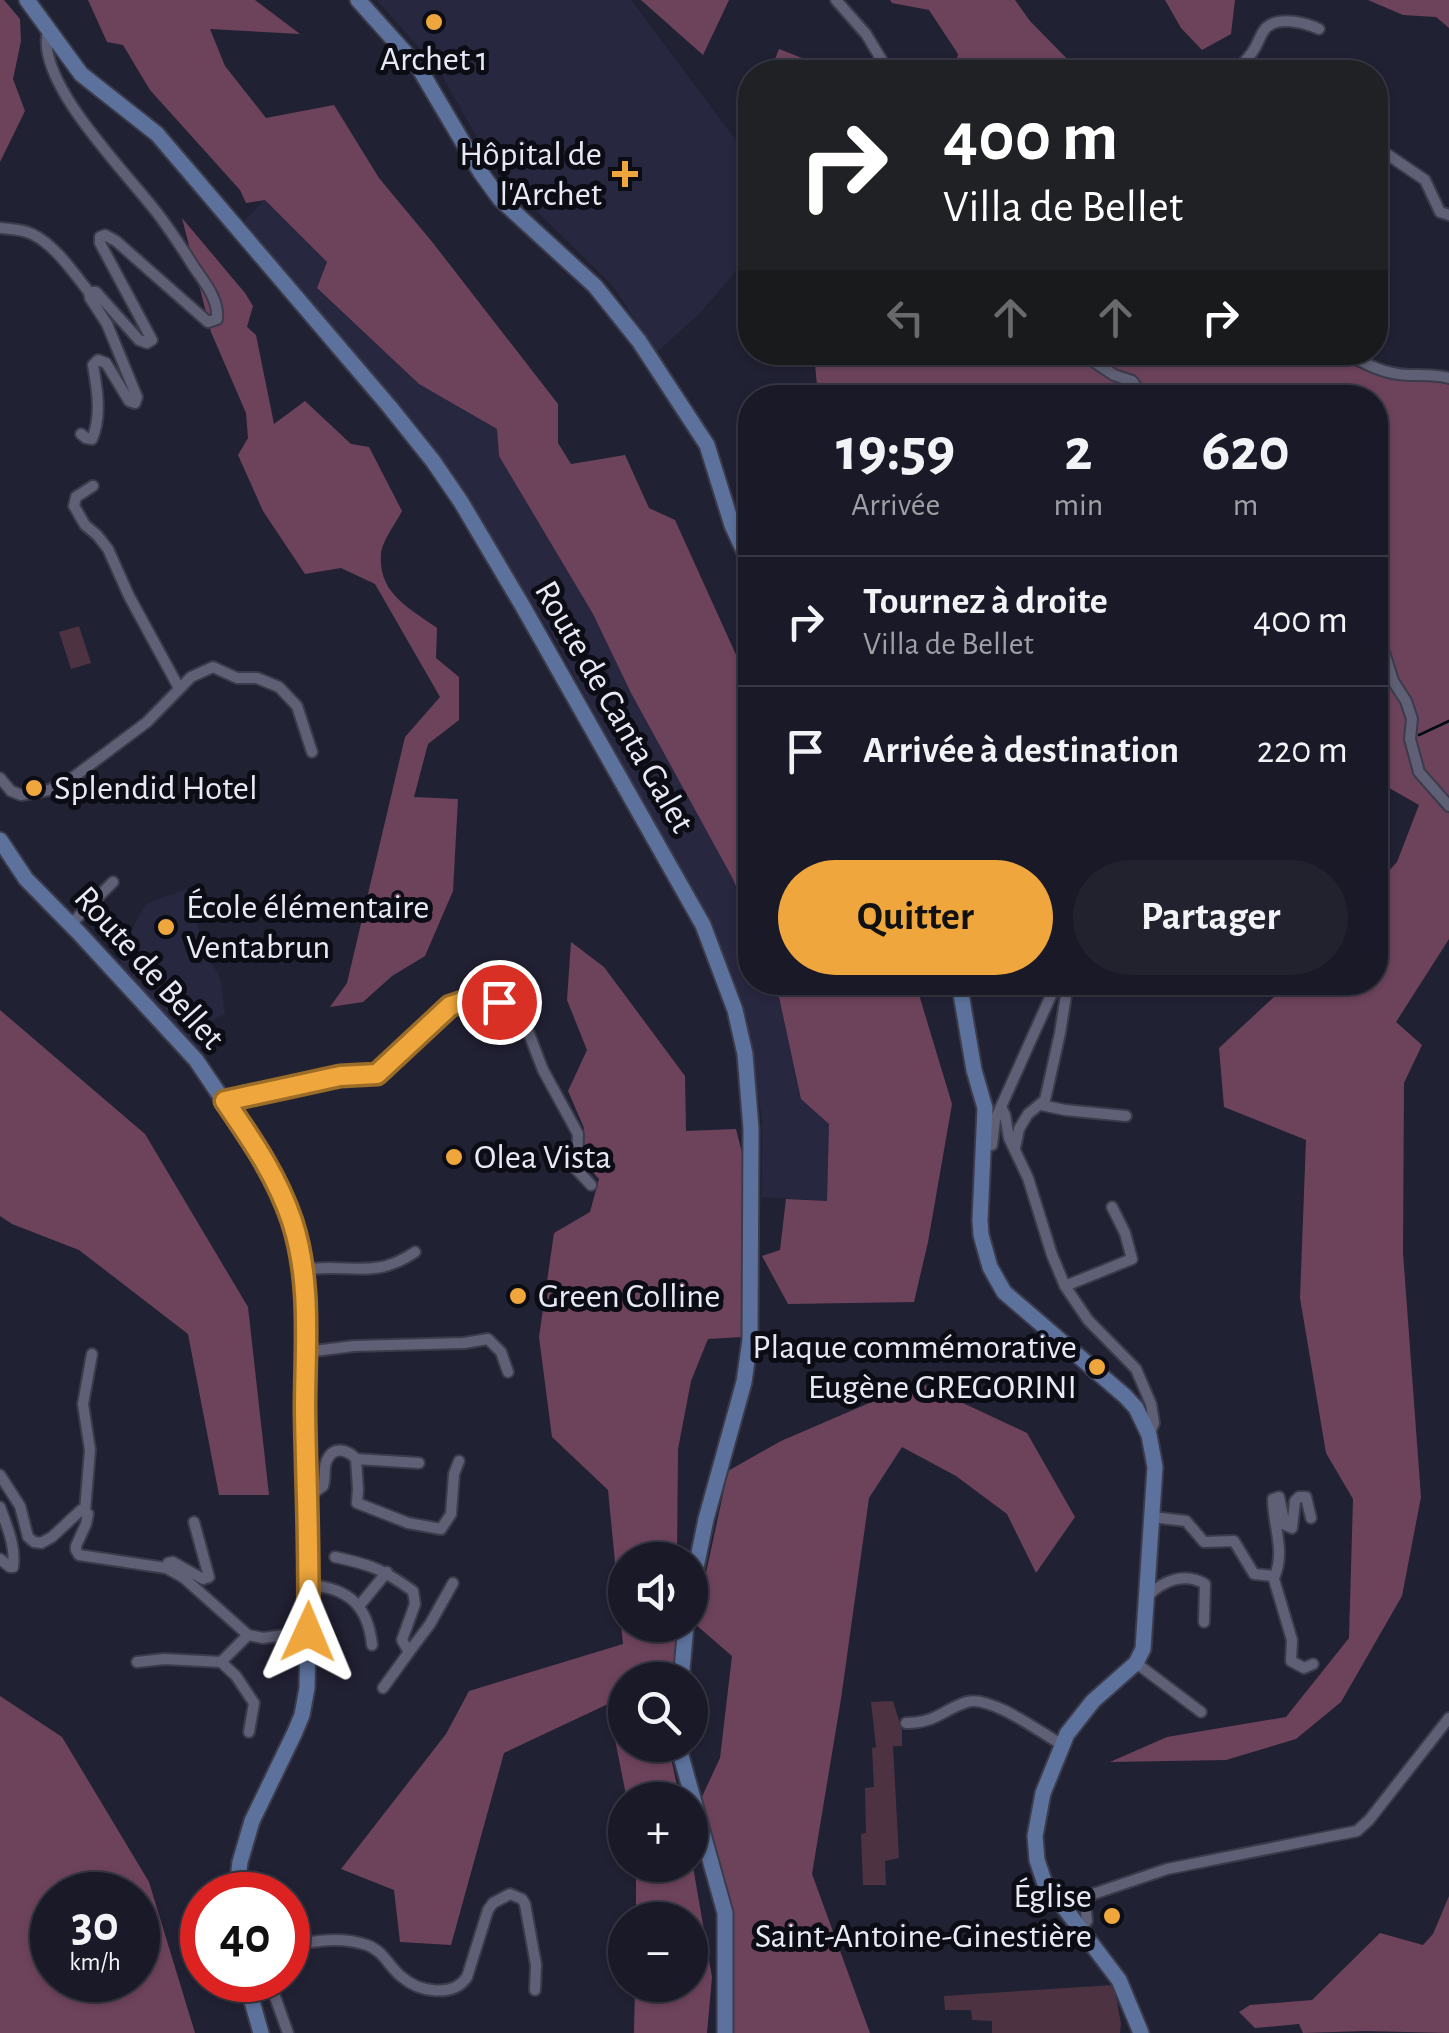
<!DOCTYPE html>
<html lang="fr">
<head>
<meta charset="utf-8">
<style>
  :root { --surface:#191927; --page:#22222f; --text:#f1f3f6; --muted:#9fa0a7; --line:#373844; --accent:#efa73d }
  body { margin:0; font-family:"Alegreya Sans",sans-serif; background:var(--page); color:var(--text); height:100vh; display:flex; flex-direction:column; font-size:38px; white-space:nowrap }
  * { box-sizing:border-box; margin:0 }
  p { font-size:32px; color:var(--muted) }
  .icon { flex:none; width:55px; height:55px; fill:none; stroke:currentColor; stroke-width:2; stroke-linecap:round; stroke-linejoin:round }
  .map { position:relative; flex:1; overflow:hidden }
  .sheet { position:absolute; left:738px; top:385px; width:650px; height:610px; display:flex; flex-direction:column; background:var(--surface); border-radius:40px; box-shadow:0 2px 8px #0004,0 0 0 2px var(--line) }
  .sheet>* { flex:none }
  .banner { position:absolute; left:738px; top:60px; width:650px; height:305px; border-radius:40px; box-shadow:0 2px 8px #0004,0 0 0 2px var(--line); background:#202124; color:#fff; overflow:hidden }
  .tools { position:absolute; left:608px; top:1542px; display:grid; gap:20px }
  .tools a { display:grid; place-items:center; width:100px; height:100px; border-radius:50%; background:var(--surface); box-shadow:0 2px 8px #0004,0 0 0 2px var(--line); font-size:50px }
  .speed { position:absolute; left:30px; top:1872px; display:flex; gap:20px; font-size:50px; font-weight:700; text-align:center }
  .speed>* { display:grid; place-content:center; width:130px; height:130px; border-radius:50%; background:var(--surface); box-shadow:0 2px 8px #0004,0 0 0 2px var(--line); line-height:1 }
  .speed small { font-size:25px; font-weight:400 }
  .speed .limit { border:15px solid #d22; background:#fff; color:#111 }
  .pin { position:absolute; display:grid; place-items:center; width:85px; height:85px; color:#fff; margin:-42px; border:5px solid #fff; border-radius:50%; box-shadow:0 2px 10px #0007 }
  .me { position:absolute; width:110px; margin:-55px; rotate:1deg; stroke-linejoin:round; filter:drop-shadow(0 0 8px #0008) }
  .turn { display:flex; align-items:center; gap:35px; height:210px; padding:0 40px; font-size:45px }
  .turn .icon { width:130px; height:130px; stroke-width:2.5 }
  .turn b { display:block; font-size:70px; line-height:85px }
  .lanes { display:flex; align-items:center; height:95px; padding:0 40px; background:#0003; justify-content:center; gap:50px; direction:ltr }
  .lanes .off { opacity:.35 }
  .eta { display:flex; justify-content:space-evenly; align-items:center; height:170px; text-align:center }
  .eta b { font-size:60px; font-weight:600; line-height:70px }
  .primary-button { display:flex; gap:20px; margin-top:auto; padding:20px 40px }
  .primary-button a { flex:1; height:115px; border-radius:60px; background:var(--accent); color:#111; font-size:40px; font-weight:600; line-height:115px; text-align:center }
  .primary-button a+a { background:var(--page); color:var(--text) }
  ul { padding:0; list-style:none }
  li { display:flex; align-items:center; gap:30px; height:130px; padding:0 40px; border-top:2px solid var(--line) }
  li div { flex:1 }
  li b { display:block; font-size:38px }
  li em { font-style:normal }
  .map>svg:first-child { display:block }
  .built { fill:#282740 }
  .green { fill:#4d3342 }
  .forest { fill:#6d435c; fill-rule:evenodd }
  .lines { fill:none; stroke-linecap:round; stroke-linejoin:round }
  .stream { stroke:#000c12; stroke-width:2.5 }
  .street-casing { stroke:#3c3b4b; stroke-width:14 }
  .secondary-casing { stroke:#3c3b4b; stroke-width:19 }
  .street { stroke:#5f5f75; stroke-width:10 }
  .secondary { stroke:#5c729d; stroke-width:15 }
  .route-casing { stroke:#9b6d28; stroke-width:25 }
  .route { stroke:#efa73d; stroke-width:18 }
  .poi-dot { fill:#efa73d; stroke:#0c0c14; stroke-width:4 }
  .labels { text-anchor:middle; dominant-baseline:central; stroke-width:10; stroke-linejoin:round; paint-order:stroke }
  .poi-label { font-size:35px; fill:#e8e9f6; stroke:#0c0c14; text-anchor:start }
  .street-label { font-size:35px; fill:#e8e9f6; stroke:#0c0c14 }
</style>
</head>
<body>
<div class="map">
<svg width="1449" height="2033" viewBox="0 0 1449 2033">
  <rect width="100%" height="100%" fill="#212134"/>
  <g class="built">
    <path d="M377,0H631L749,158L750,247L748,257L699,314L656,353L613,286L506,181L488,157L440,72Z"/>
    <path d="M265,199L327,262L317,289L419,384L497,429L499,456L593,614L631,693L733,879L750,921V982L776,983L801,1099L829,1124L827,1201L762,1197V1119L744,1011L715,936L553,636L423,432L317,311L244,221Z"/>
    <path d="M186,889L207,955L220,978L225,1014L193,1028L202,1048L197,1051L121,973L120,951L146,904Z"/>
  </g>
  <g class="green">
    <path d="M79,626L91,663L71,669L59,632Z"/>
    <path d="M893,1701L902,1730V1746H893L899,1858L885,1861L886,1885H863L861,1834L866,1833L865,1788L874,1787L872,1748L876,1747L871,1702Z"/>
    <path d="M1114,1985L1121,2024L1120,2033H992V2021L972,2020L971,2010H945L944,1996Z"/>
  </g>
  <g class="forest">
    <path d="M0,0H4L20,19L21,41L13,79L25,111L0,162Z"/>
    <path d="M88,0H255L300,34L210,29L225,66L266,118L334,105L379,178L433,243L558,404V443L571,464L625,455L649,508L675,520L747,679L750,681V921L733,879L631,693L593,614L499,456L497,429L419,384L317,288L327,262L265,200L246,203L240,190L150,90L123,45L107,42Z"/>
    <path d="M641,0H729L703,55Z"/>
    <path d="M890,0H1015L1030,21L1080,72H954L958,54L929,10L892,3Z"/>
    <path d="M1165,0H1235L1231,34L1202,50L1181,28Z"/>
    <path d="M1368,0H1449V28L1436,17L1403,15Z"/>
    <path d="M779,49L838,72H770Z"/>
    <path d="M182,218L245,293L253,306L247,327L256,335L274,424L305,401L351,444L369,447L402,511C396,523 382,541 381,554C378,594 410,608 437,628L436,658L459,677V720L428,744L414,797L458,799L453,891L425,956L392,976L363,1002L330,1007L347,983L405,737L440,697L375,584L341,568L305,574L263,511L238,455L248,438L246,413L211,332Z"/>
    <path d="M814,353H1334C1350,365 1372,376 1393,378C1413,380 1430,378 1449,384V939L1396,1022L1422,1045L1404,1083L1403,1253L1421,1497L1402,1596L1341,1702L1296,1739L1226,1760L1110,1762L1167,1737L1286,1717L1349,1638L1353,1499L1326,1453L1300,1298L1306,1140L1224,1107L1219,1048L1289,983L1375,982V886L1397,862L1419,805L1375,780V398L818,397Z"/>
    <path d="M571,942L604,967L685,1076L686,1131L736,1129L743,1157L742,1337L708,1339L691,1381L678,1449L677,1560H625V1625H679L676,1680H625V1745H672L671,1758L680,1800H627L608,1704L504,1753L451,1945L400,1942L394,1890L341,1869L446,1734L469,1691L623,1644L608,1490L552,1437L539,1337L554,1233L590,1212L599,1179L580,1158L584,1128L568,1091L587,1050L567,1000Z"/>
    <path d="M776,983H918L917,988L952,1104L928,1242L914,1302L788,1304L762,1256L780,1250L786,1199L827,1201L829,1124L801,1099Z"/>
    <path d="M0,1010L145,1134L248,1307L269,1495H219L188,1334L79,1250L12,1224L0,1216Z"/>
    <path d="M918,1382L1027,1433L1075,1517L1036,1573L1007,1514L956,1476L902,1447L869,1498L841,1699L812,1874L870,2033H730L734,1925L700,1801L720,1758L732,1656L695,1624L728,1471L781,1441Z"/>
    <path d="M0,1696L62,1737L149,1882L195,2033H0ZM52,1895H138V1980H52Z"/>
    <path d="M690,1849L712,1977L707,2033H634L635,1985H690V1920H636V1865H690Z"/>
    <path d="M1449,1896V2033L1365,2031L1303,2033L1299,2024L1255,2028L1239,2012L1250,2005L1312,2000L1380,1933L1423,1945L1433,1934Z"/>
  </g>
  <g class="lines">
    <path class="stream" d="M1419,735L1449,721"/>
    <g class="street-casing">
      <g id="street">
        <path d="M836,0L866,34L889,72"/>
        <path d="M51,34L47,36C40,88 130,176 161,218C172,233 182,248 192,264C203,281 219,298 217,319L208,322L116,241L105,235L100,237V243L152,340L147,343L139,340L96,292H89L90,298L107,324L137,397L135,403L129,401L106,363L98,360L93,365C97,388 102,416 92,439L86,438L81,434"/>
        <path d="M1234,72C1242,65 1251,56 1256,46C1260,39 1262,29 1270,25C1283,17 1306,23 1319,29"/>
        <path d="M1375,146L1425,180L1440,212L1449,215"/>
        <path d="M0,228C11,229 22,229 32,234C55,245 73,272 89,292"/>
        <path d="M1087,352L1093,361L1114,375L1132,381L1144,398"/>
        <path d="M1348,352C1367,366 1385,374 1409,375C1423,375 1435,374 1449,378"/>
        <path d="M93,486L76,497L74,506L85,525L97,535L108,549L129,596L179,688"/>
        <path d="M1375,637L1385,655L1393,681L1406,701L1412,719L1410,739L1419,772L1449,806"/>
        <path d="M0,778L11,791L21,795L49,790L67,782L147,722L191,677L213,667L237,678H257L279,687L297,706L312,752"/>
        <path d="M71,924L113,882"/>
        <path d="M225,1101L340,1076L377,1074L449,1006L462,1001L499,1002L523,1018L543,1070L578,1134L577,1170L591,1185"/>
        <path d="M1041,1105L1065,1110L1126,1116"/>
        <path d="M1001,1107L1005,1115L1009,1138L1028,1178L1052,1255L1065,1286L1088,1320L1136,1369L1151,1404L1154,1423L1149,1435"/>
        <path d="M984,1147L992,1145L995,1120L1057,982"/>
        <path d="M1015,1148L1019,1129L1028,1114L1045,1100L1060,1033L1067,989"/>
        <path d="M302,1270C346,1262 373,1281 415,1252"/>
        <path d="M1065,1286L1132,1259L1125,1233L1112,1207"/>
        <path d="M306,1352L354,1346L464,1343L488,1339L501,1352L508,1372"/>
        <path d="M356,1459L419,1463"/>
        <path d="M0,1475L20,1506L28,1537L34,1542L41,1543L52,1537L81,1510L88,1514L86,1524L76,1546V1550L79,1555L166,1568L184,1578L248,1635L263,1638L308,1632"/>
        <path d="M306,1492H315L323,1486C326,1478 323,1467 327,1460C334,1445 348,1450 356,1459L358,1489L357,1503L408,1523L441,1529L451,1514L454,1474L459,1461"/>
        <path d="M0,1507C7,1527 16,1546 13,1567H10L0,1559"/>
        <path d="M85,1511L90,1450L83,1404L92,1354"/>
        <path d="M1152,1517L1186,1521L1204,1542L1234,1541L1254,1574L1273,1576L1292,1640L1291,1661L1304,1668L1313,1664"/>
        <path d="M335,1557C372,1565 382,1569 413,1591L415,1604L402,1640L409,1652L383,1688"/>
        <path d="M166,1568L168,1563L173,1562L203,1579L209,1577L194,1522"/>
        <path d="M1274,1578C1286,1551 1273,1527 1273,1499L1279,1497L1285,1525L1292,1528L1295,1501L1299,1497H1306L1311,1518"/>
        <path d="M309,1585C349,1588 368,1606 372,1645"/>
        <path d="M1148,1596C1163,1580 1186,1572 1205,1584L1204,1622"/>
        <path d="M359,1606L387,1572"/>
        <path d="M409,1652L430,1624L453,1583"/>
        <path d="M137,1662L164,1659L221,1662L248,1635"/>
        <path d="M221,1662L236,1676L254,1703L249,1732"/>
        <path d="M1136,1663L1201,1712"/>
        <path d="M906,1723C936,1723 942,1710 967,1702C990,1695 1040,1732 1061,1744"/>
        <path d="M1080,1928L1087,1921L1085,1902L1090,1895L1167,1869L1357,1831L1369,1820L1449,1718"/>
        <path d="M288,1947C313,1940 341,1936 367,1945C384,1951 389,1967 402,1977C419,1992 453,1998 467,1977L488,1910L493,1903L510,1894L522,1899L525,1904L536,1965L535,1990"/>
        <path d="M269,1980L288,2033"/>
      </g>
    </g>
    <g class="secondary-casing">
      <g id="secondary">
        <path d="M27,0L81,74L157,134L389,406L433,461L461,502L522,605L703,925L735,1010L745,1054L751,1129L750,1340L744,1382L706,1519L690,1597"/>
        <path d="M358,0L419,68L481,173L500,199L595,286L639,341L707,445L732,525L750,564"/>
        <path d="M0,840L26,879L79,933L196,1060L267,1165L285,1201L298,1245L307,1325L305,1405L309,1585L307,1688L302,1715L295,1732L252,1821L240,1862L236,1895"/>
        <path d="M959,982L974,1070L985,1108L980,1220L981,1235L990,1267L1004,1292L1125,1396L1136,1408L1149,1435L1155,1467L1143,1649L1136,1663L1093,1701L1067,1734L1043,1793L1035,1836L1037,1860L1044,1881L1119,1980L1141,2033"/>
        <path d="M681,1680L686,1625"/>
        <path d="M678,1745L725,1913V2033"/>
        <path d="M246,1980L261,2033"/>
      </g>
    </g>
    <use href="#street" class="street"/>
    <use href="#secondary" class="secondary"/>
  </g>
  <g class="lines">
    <g class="route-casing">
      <path id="route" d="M308,1632C310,1558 306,1484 305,1410C305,1347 312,1282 292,1221C277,1176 251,1139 225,1101L340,1076L377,1074L450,1006L462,1002H499"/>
    </g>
    <use href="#route" class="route"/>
  </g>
  <g class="poi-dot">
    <circle cx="434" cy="22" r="10"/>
    <path d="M620 159h10v10h10v10h-10v10h-10v-10h-10v-10h10z"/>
    <circle cx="34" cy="788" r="10"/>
    <circle cx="166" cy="927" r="10"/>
    <circle cx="454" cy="1157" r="10"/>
    <circle cx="518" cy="1296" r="10"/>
    <circle cx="1097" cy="1367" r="10"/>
    <circle cx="1112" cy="1916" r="10"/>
  </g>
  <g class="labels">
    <g class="poi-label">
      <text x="434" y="59" text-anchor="middle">Archet 1</text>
      <text x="602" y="154" text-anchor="end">Hôpital de<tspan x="602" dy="40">l'Archet</tspan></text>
      <text x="54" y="788">Splendid Hotel</text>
      <text x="186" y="907">École élémentaire<tspan x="186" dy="40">Ventabrun</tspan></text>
      <text x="474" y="1157">Olea Vista</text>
      <text x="538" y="1296">Green Colline</text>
      <text x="1077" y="1347" text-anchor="end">Plaque commémorative<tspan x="1077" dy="40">Eugène GREGORINI</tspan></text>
      <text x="1092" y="1896" text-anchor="end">Église<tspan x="1092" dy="40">Saint-Antoine-Ginestière</tspan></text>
    </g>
    <g class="street-label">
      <text transform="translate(614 707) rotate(60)">Route de Canta Galet</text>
      <text transform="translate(149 968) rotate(48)">Route de Bellet</text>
    </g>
  </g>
</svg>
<div class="tools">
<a><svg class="icon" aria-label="sound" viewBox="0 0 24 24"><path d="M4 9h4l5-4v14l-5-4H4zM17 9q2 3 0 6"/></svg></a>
<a><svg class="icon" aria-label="search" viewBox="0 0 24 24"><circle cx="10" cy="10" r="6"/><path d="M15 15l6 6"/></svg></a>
<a>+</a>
<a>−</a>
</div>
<div class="speed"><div>30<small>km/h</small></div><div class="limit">40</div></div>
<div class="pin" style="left:499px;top:1002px;background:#d93025"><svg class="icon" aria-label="arrive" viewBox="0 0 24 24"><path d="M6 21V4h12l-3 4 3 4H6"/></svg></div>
<svg class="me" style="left:308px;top:1632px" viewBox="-20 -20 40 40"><path d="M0-17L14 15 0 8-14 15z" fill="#efa73d" stroke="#fff" stroke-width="4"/></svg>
<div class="banner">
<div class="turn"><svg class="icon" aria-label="right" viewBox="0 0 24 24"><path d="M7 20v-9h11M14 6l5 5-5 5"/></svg><div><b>400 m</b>Villa de Bellet</div></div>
<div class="lanes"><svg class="icon off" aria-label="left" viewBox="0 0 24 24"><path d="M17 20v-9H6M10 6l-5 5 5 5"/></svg><svg class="icon off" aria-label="ahead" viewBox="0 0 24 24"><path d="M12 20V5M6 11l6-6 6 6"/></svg><svg class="icon off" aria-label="ahead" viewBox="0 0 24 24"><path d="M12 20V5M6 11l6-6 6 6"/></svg><svg class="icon" aria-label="right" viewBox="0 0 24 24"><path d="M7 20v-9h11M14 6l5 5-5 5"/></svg></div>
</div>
<section class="sheet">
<div class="eta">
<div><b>19:59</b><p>Arrivée</p></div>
<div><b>2</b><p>min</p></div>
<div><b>620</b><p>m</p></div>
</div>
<ul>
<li><svg class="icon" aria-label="right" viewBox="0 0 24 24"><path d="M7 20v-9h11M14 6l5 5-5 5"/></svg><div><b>Tournez à droite</b><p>Villa de Bellet</p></div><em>400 m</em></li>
<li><svg class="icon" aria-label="arrive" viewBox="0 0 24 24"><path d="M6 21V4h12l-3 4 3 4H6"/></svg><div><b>Arrivée à destination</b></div><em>220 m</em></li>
</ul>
<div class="primary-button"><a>Quitter</a><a>Partager</a></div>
</section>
</div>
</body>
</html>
